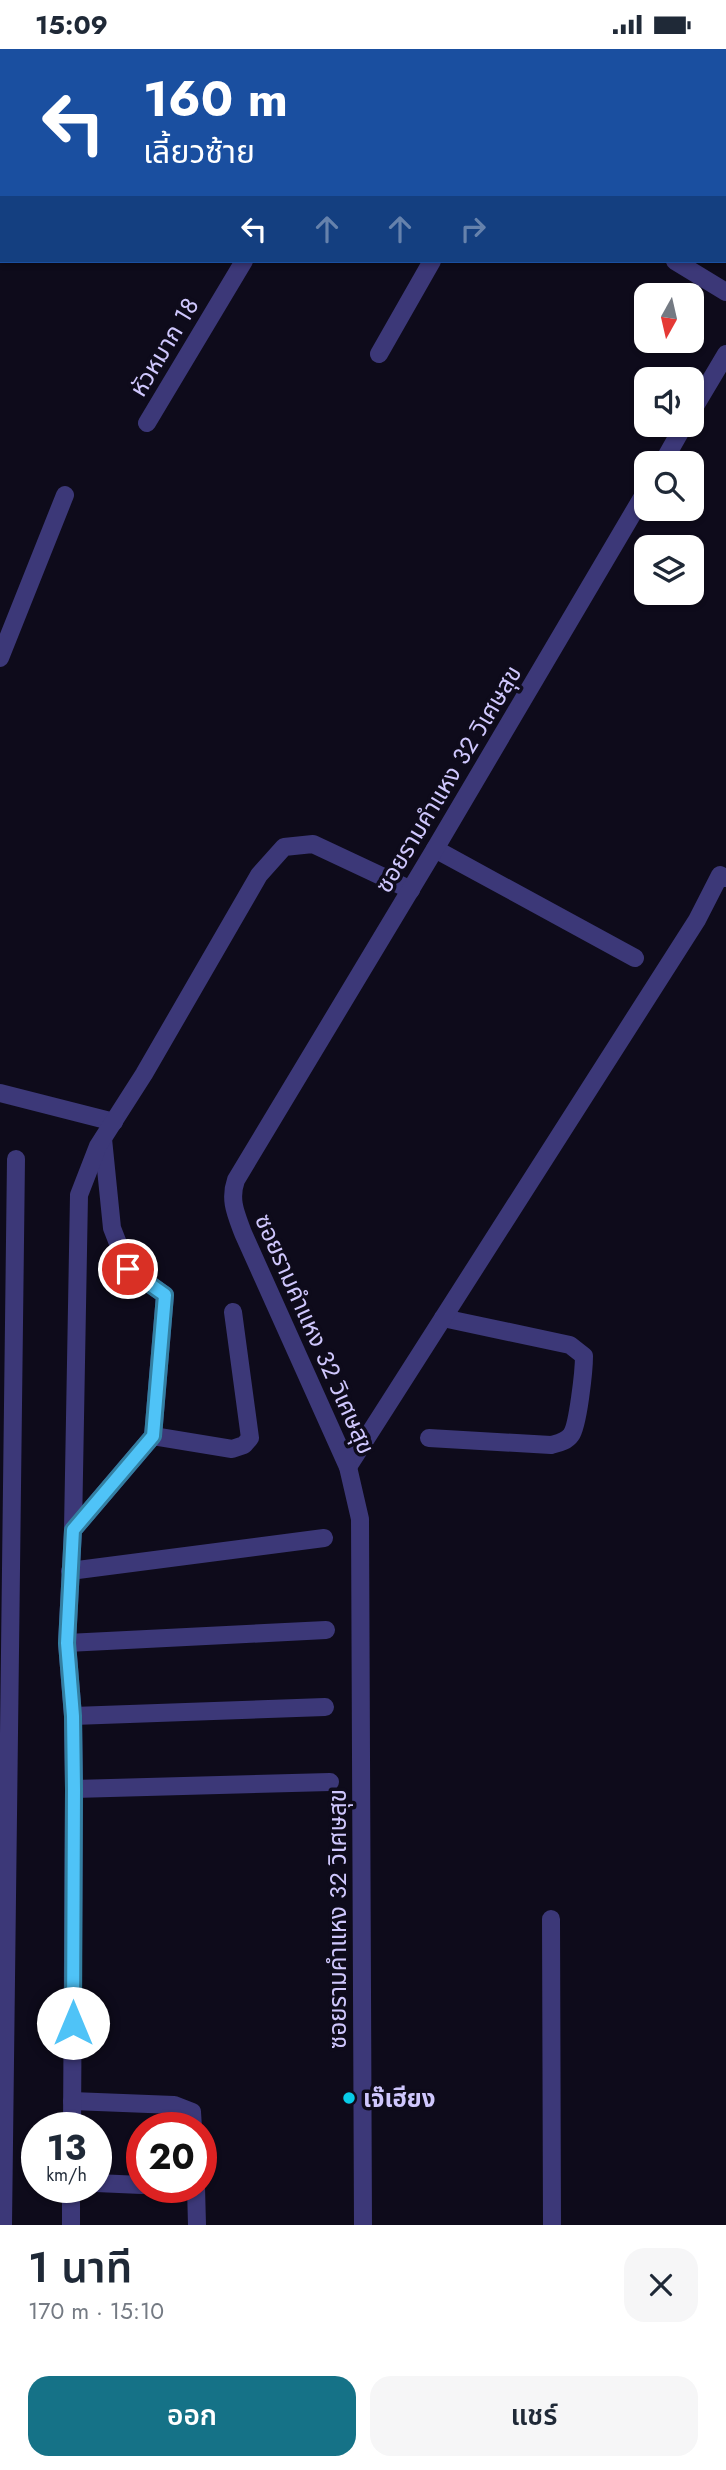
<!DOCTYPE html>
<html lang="th">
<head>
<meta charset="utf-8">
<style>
  :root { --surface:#fff; --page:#f6f6f7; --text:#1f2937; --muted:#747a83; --accent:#157287 }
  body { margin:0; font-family:Jost,"Noto Sans Thai",sans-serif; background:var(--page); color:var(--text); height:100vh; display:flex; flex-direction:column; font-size:26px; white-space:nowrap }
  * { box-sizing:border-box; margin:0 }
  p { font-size:23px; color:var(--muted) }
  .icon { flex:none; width:38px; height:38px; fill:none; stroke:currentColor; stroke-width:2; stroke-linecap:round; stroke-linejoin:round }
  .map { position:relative; height:2176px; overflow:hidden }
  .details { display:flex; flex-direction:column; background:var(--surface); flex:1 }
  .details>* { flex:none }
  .top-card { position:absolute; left:0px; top:0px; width:726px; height:214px; box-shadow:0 2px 5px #0004; background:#1a4fa0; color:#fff; overflow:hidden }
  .needle { width:46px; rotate:188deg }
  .buttons { position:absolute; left:634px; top:234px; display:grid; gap:14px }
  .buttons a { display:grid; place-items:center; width:70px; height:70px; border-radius:14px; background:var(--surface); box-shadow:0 2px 5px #0004; font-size:35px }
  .speed { position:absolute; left:21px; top:2063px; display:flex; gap:14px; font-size:35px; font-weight:700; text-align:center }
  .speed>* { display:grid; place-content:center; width:91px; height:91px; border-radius:50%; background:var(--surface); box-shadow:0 2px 5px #0004; line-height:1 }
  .speed small { font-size:18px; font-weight:400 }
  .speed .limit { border:10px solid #d22; background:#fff; color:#111 }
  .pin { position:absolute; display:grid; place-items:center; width:60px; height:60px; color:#fff; margin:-30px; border:4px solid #fff; border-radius:50%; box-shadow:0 2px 7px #0007 }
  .me { position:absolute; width:77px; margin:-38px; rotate:0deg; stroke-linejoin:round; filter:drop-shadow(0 0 5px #0008) }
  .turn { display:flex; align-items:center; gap:24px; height:147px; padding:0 28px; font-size:32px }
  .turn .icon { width:91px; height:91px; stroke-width:2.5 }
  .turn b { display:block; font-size:49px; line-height:60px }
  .lanes { display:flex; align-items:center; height:66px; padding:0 28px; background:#0003; justify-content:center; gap:35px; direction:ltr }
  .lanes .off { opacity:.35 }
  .round { display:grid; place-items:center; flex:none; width:74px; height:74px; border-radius:21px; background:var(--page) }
  .headline { display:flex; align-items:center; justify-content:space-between; height:119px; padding:0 28px }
  h1 { font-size:42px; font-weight:600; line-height:52px }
  .primary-button { display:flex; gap:14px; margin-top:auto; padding:14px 28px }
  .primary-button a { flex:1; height:80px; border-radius:21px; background:var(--accent); color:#fff; font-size:28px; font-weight:600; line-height:80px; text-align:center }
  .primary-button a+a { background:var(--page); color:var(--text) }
  .status { display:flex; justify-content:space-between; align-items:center; height:49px; padding:0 35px; background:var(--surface); direction:ltr }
  .status svg { height:19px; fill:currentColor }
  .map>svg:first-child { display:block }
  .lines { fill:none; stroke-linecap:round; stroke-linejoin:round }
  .minor { stroke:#3c3878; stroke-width:18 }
  .route-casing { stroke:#337fa1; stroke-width:18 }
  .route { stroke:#4fc3f7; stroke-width:12 }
  .poi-dot { fill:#08cce8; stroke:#0e0b1b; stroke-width:2.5 }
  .labels { text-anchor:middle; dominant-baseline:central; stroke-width:7; stroke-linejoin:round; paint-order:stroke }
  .street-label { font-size:24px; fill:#cfc7fd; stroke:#0e0b1b }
  .poi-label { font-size:24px; font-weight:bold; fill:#cfc7fd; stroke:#0e0b1b; text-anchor:start }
</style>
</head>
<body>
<div class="status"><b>15:09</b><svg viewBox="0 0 49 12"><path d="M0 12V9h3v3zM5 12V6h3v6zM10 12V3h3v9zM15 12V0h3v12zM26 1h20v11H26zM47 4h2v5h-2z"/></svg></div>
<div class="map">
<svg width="726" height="2176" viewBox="0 0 726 2176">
  <rect width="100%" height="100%" fill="#0e0b1b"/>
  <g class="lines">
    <g class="minor">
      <path d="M332,0L335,2"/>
      <path d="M370,2L371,0"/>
      <path d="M675,212L726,243"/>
      <path d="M379,305L432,212"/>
      <path d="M691,364L726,305"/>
      <path d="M147,374L244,212"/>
      <path d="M662,415L684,376"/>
      <path d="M0,609L65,446"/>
      <path d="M435,800L635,909"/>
      <path d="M0,1044L114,1073"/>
      <path d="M103,1090L112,1179L128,1220L165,1246L153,1387"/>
      <path d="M429,1389L551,1396C558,1394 566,1393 571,1386C578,1377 584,1321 584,1307L570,1296L443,1269"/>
      <path d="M348,1418L697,871L720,826L726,829"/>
      <path d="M73,1481L153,1387L232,1400L244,1396L250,1389L233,1263"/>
      <path d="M70,1522L324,1489"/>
      <path d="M67,1594L326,1581"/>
      <path d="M73,1667L325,1658"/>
      <path d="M74,1740L330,1733"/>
      <path d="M551,1870L552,2176"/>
      <path d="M72,2052L174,2056L192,2063L193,2079"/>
      <path d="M72,2079L74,1740L73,1667L67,1594L73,1481L79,1146L98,1097L144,1025L259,826L284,798L313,795L411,841"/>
      <path d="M96,2134L142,2136"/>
      <path d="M196,2138L197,2176"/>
      <path d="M3,2176L16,1110"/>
      <path d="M71,2176V2138"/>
      <path d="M363,2176L360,1470L348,1418L243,1184C236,1165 229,1151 236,1131L435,800L646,442"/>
    </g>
  </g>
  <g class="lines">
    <g class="route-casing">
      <path id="route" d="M73,1974L74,1740L73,1667L67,1594L73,1481L153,1387L165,1246L128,1220"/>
    </g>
    <use href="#route" class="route"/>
  </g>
  <circle class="poi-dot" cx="349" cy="2049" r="7"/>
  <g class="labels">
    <g class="street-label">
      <text transform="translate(164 298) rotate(-59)">หัวหมาก 18</text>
      <text transform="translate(448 730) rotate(-59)">ซอยรามคำแหง 32 วิเศษสุข</text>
      <text transform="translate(315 1285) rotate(66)">ซอยรามคำแหง 32 วิเศษสุข</text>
      <text transform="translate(337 1870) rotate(-90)">ซอยรามคำแหง 32 วิเศษสุข</text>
    </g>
    <g class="poi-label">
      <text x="363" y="2049">เจ๊เฮียง</text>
    </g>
  </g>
</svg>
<div class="buttons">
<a><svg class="needle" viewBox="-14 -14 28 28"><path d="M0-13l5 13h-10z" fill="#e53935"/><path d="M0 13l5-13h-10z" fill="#747a83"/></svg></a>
<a><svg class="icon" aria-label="sound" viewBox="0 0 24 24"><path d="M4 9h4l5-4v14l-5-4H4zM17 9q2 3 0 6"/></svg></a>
<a><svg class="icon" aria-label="search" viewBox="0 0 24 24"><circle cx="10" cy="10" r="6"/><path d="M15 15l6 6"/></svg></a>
<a><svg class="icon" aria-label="layers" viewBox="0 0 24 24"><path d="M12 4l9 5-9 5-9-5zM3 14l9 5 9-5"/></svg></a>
</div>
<div class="speed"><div>13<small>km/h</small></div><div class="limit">20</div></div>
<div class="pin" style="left:128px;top:1220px;background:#d93025"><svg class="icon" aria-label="arrive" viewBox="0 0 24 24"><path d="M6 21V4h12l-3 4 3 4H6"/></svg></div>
<svg class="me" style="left:73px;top:1974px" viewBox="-20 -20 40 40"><circle r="19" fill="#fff"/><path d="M0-13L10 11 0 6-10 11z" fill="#4fc3f7"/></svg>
<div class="top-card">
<div class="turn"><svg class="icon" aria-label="left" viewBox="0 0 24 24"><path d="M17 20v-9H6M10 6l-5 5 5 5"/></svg><div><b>160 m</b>เลี้ยวซ้าย</div></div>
<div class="lanes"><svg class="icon" aria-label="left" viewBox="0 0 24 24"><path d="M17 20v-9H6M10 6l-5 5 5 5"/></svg><svg class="icon off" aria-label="ahead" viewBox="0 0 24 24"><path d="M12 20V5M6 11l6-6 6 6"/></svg><svg class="icon off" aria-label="ahead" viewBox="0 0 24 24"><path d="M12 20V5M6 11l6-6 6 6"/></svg><svg class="icon off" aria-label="right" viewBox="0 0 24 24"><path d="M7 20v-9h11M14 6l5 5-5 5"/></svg></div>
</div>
</div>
<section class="details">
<div class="headline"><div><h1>1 นาที</h1><p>170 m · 15:10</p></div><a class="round"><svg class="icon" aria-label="close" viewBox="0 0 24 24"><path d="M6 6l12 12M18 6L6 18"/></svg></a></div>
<div class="primary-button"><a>ออก</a><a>แชร์</a></div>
</section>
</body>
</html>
